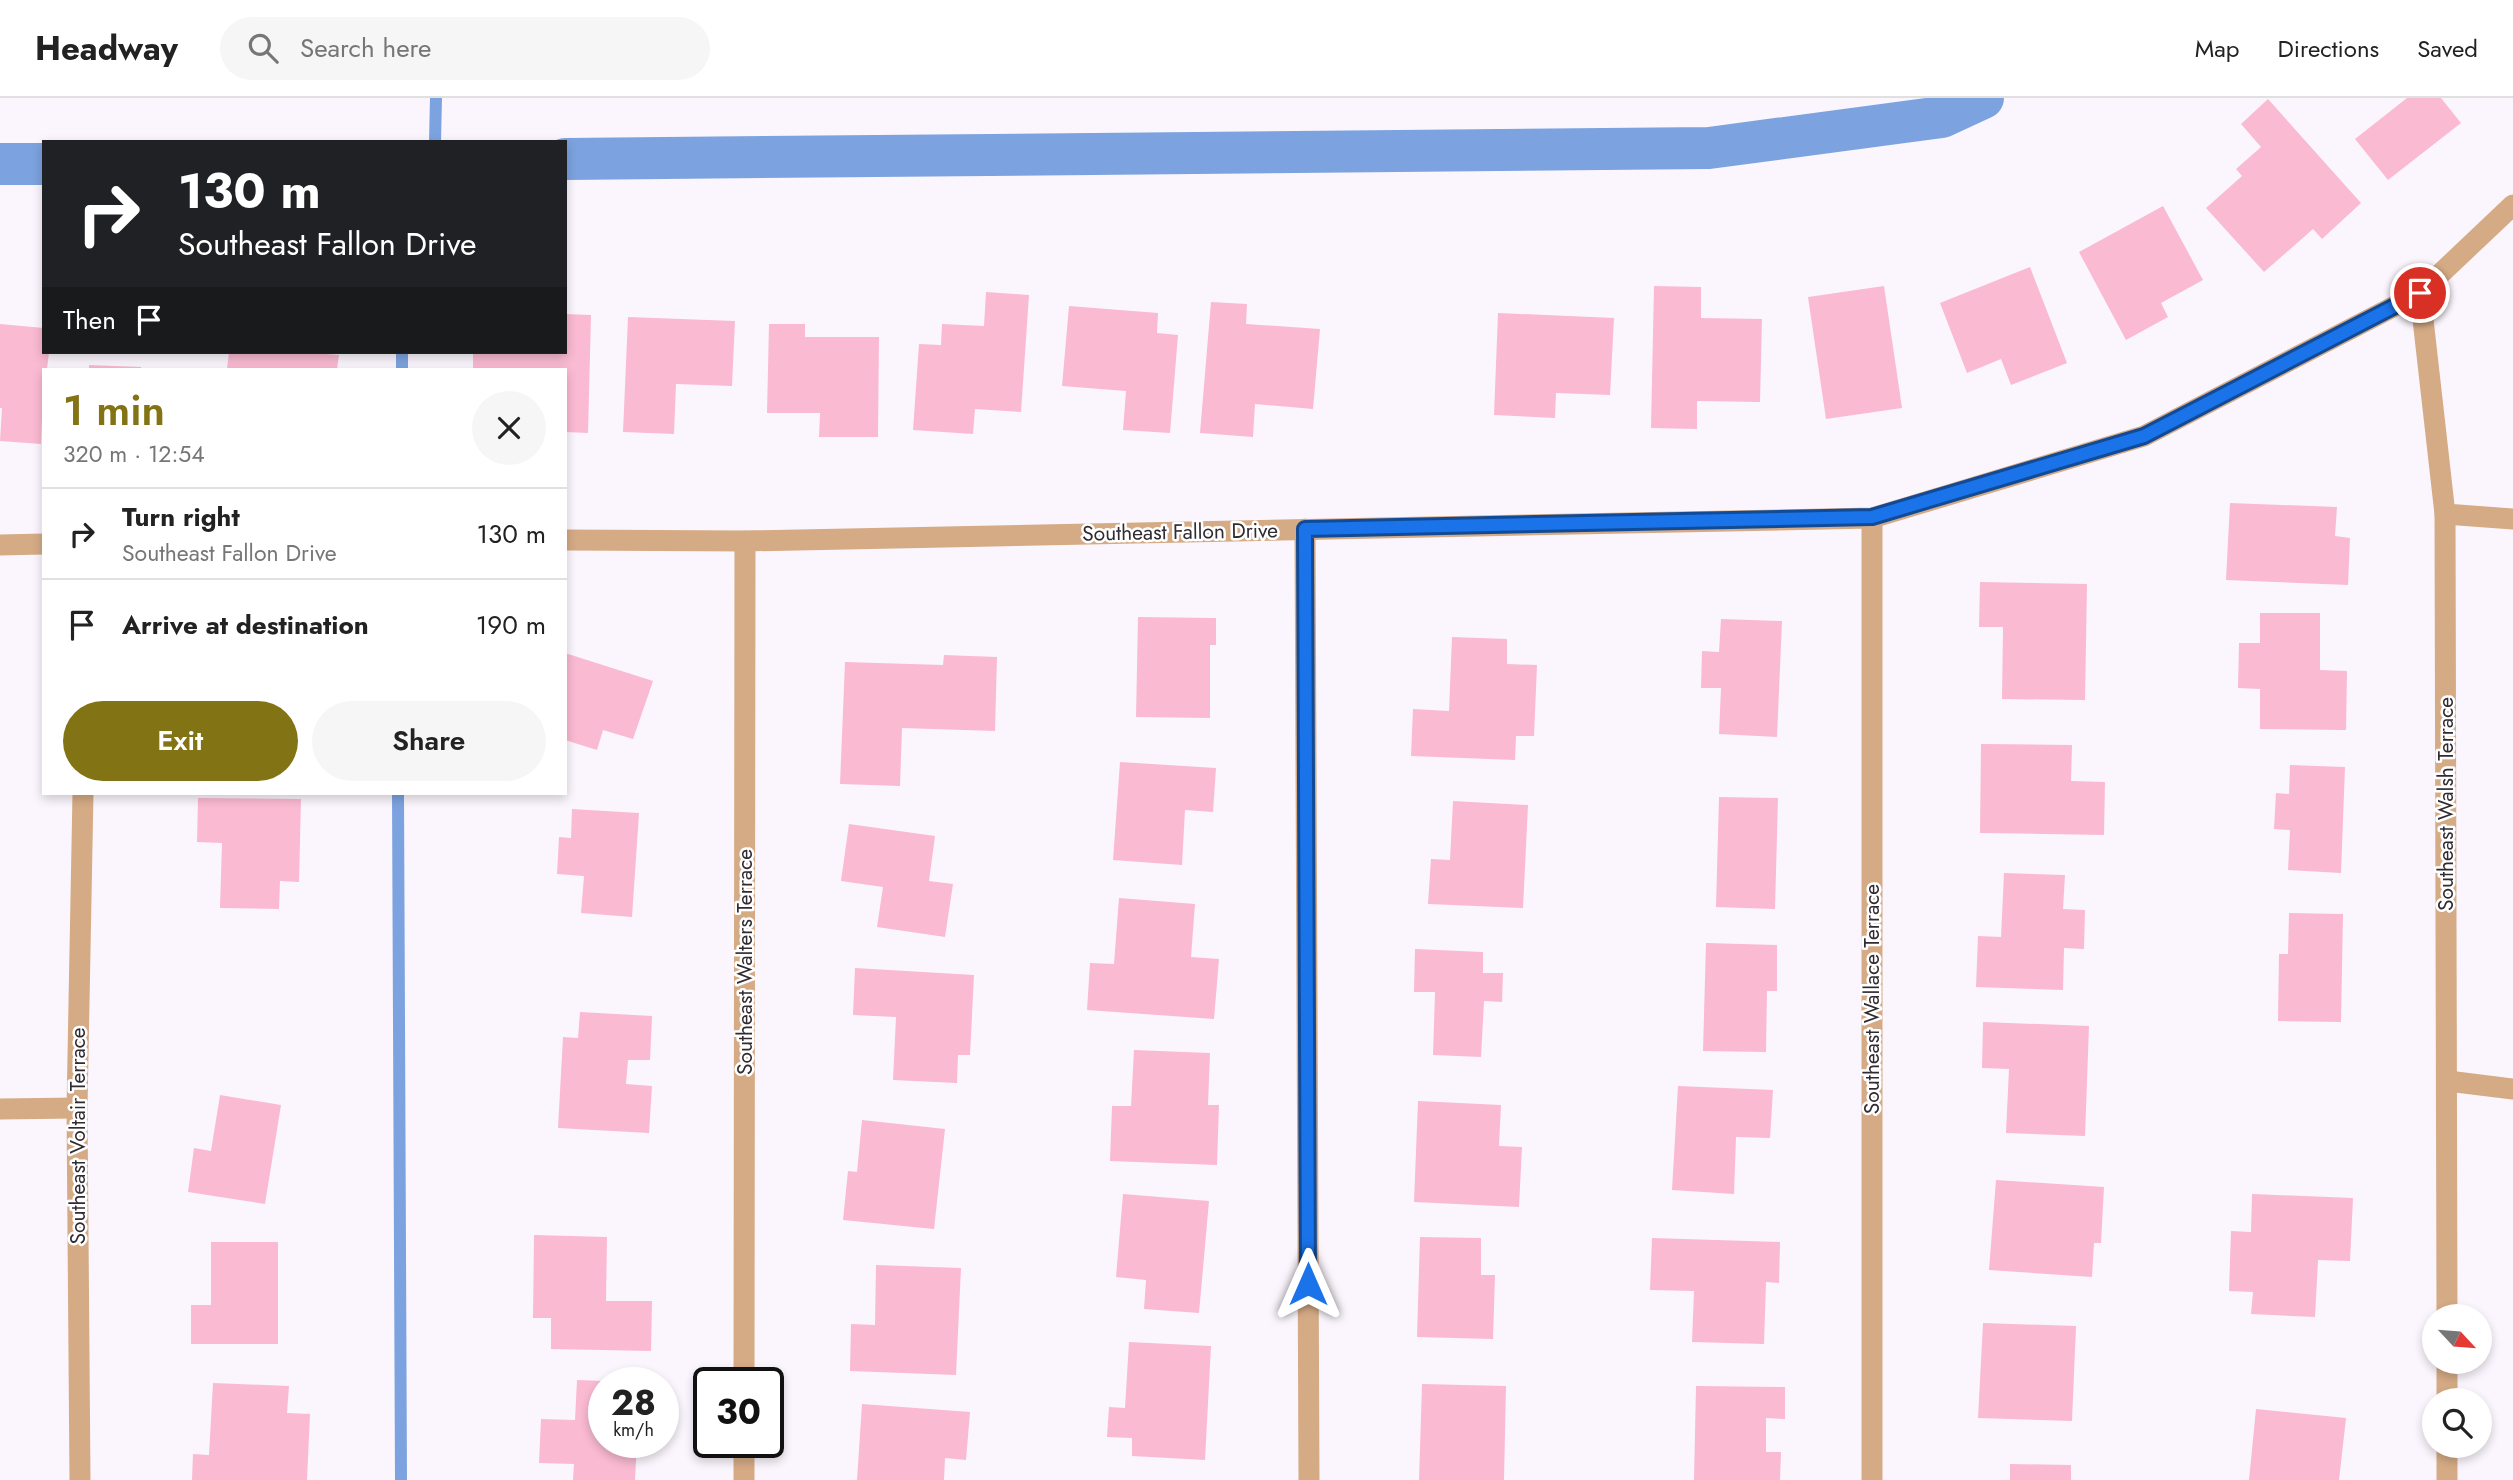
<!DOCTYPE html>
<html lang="en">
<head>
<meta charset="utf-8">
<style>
  :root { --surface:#fff; --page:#f6f6f6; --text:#222; --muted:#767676; --line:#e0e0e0; --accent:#827315 }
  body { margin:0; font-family:Jost,sans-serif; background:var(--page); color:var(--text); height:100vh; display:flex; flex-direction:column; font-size:26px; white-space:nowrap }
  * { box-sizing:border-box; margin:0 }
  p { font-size:23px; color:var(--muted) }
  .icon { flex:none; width:38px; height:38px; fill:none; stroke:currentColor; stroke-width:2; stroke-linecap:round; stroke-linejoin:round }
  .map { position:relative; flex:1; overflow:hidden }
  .sheet { position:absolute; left:42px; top:270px; width:525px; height:427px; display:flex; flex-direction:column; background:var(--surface); border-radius:0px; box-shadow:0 4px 10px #0003 }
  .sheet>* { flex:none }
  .hud { position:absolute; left:42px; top:42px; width:525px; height:214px; border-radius:0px; box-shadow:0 4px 10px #0003; background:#202124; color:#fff; overflow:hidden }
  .needle { width:46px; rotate:116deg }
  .fabs { position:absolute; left:2422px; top:1206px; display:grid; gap:14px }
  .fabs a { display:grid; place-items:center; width:70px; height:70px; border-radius:50%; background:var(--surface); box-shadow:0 4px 10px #0003; font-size:35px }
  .speed { position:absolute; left:588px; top:1269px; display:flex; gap:14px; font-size:35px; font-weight:700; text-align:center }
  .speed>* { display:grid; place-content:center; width:91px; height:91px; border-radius:50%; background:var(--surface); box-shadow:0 4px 10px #0003; line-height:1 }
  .speed small { font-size:18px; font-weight:400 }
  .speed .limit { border:4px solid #111; border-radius:10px; background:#fff; color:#111 }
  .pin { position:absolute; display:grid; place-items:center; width:60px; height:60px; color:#fff; margin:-30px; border:4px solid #fff; border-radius:50%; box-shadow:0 2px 7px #0007 }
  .me { position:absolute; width:77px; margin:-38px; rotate:0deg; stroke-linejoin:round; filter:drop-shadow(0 0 5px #0008) }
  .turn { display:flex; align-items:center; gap:24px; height:147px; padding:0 21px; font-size:32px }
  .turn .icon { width:91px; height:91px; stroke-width:2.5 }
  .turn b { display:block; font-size:49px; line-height:60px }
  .then { display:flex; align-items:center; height:66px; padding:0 21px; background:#0003; gap:14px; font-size:26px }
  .round { display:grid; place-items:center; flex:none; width:74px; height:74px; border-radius:37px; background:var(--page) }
  .overview { display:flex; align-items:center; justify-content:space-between; height:119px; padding:0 21px }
  h1 { font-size:42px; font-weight:600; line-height:52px; color:var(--accent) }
  .action { display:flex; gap:14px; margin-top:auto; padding:14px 21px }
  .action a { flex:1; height:80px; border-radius:42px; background:var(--accent); color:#fff; font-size:28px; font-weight:600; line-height:80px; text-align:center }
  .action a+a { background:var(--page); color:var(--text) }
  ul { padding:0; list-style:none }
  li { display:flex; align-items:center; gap:21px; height:91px; padding:0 21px; border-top:2px solid var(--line) }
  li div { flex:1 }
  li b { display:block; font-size:26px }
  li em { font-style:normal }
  header { display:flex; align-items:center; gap:42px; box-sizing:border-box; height:98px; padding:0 35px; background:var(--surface); border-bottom:2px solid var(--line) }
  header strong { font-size:33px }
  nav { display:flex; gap:38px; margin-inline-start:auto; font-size:24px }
  .search { width:490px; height:63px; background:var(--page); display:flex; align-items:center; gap:18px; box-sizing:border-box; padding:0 24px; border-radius:38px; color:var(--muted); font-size:26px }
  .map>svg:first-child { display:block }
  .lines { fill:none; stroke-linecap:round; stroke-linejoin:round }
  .stream { stroke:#7ca3df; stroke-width:12 }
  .canal { stroke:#7ca3df; stroke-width:42 }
  .building { fill:#fabad2 }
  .minor { stroke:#d5ab85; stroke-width:21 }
  .route-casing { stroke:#114b97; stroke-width:18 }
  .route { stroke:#1a73e8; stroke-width:12 }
  .labels { text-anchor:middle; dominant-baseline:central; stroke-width:5; stroke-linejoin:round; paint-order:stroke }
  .street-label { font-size:21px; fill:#302b31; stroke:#fff }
</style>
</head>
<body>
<header>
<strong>Headway</strong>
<div class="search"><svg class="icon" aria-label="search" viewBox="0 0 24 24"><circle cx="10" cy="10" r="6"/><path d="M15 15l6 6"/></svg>Search here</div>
<nav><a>Map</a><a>Directions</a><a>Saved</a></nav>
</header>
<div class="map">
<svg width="2513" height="1382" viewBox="0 0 2513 1382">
  <rect width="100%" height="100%" fill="#fbf6fd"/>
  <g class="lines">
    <g class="stream">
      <path d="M435,44L436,0"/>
      <path d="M402,254V271"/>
      <path d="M398,695L401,1382"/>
    </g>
    <g class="canal">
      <path d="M565,61L1709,50L1942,19L1983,0"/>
      <path d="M0,66H44"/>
    </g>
  </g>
  <g class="building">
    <path d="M2407,0H2441L2461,25L2388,82L2355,41Z"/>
    <path d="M2268,1L2361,105L2322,141L2313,131L2264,174L2206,110L2242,78L2236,71L2261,49L2241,26Z"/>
    <path d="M2163,108L2203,182L2161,205L2168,219L2126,242L2079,154Z"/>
    <path d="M2030,169L2067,265L2011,287L2001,261L1967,275L1940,205Z"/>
    <path d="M1654,188L1701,189V220L1762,221L1760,304L1697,303V331L1651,330Z"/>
    <path d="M1884,188L1902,310L1826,321L1808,199Z"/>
    <path d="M986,194L1029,197L1021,314L975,311L973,336L913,332L919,246L941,247L942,226L984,228Z"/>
    <path d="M1211,204L1247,206L1246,226L1320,231L1313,311L1255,306L1253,339L1200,335Z"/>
    <path d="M1069,208L1158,215L1157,235L1178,237L1170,335L1123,332L1126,293L1062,288Z"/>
    <path d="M1498,215L1614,220L1610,297L1556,295L1555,320L1494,317Z"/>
    <path d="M565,216L591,217L588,335L565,334V271H473V254H565Z"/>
    <path d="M628,219L735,223L732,288L676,286L674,336L623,334Z"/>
    <path d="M0,226L44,230V254H49L47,271H44L41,346L0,343L2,310H0Z"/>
    <path d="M769,226H805V239H879L878,339H819L820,315H767Z"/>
    <path d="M229,254H302L339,257L337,271H227Z"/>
    <path d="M89,267L141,269V271H89Z"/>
    <path d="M2230,405L2337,409L2335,438L2350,440L2348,487L2226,482Z"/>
    <path d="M1980,484L2087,486L2085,602L2002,601L2003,529H1979Z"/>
    <path d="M2260,515H2320V572L2347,573L2346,632L2260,631V591L2238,590L2239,545H2260Z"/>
    <path d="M1138,519L1216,520V547H1210V620L1136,619Z"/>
    <path d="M1721,521L1782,523L1777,639L1719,636L1721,590H1701L1702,553L1719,554Z"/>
    <path d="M1452,539L1507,541V566L1537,567L1534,638H1516L1515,662L1411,658L1413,611L1449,613Z"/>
    <path d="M565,555L653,583L633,641L603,632L597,652L565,642Z"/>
    <path d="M944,557L997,559L995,633L902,630L900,688L840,686L845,564L943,567Z"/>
    <path d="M1981,646L2072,647L2071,683L2105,684L2104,737L1980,735Z"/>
    <path d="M1120,664L1216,670L1213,714L1185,712L1182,767L1113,762Z"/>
    <path d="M2290,667L2345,669L2341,775L2288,772L2290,732L2274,731L2276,695L2289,696Z"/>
    <path d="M1719,699L1778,700L1775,811L1716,809Z"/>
    <path d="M198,700L301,701L299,784L280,783L279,811L220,810L222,745L197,744Z"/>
    <path d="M1453,703L1528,707L1523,810L1428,806L1431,761L1450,762Z"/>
    <path d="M572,711L639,715L632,819L581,815L584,778L557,776L559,739L571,740Z"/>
    <path d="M849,726L935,738L929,783L953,786L945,839L877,829L883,789L841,783Z"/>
    <path d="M2004,775L2065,777L2063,811L2085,812L2084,851L2064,850L2063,892L1976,889L1978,838L2001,839Z"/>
    <path d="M1119,800L1195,806L1191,859L1219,861L1214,921L1087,912L1090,865L1114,866Z"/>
    <path d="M2289,815L2343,816L2341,924L2278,923L2279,856H2288Z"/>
    <path d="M1706,845L1777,847V893H1767L1766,954L1703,953Z"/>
    <path d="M1415,851L1483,854V875H1503L1502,904L1484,903L1481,959L1433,957L1435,894H1414Z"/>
    <path d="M855,870L974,877L970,957H958L957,985L893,982L896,919L853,917Z"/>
    <path d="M580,914L652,918L650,962H628L626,986L652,988L649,1035L558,1030L563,939L578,940Z"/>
    <path d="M1983,924L2089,928L2085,1038L2006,1035L2009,971L1982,970Z"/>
    <path d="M1134,952L1210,955L1208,1007H1219L1217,1067L1110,1063L1112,1008H1131Z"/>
    <path d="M1678,988L1773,992L1770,1040L1736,1039L1734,1096L1672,1092Z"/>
    <path d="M220,997L281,1007L265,1106L188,1094L194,1050L211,1053Z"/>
    <path d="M1418,1003L1501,1007L1499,1048L1522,1049L1519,1109L1414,1104Z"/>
    <path d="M862,1022L945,1031L934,1131L843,1122L848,1073L857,1074Z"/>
    <path d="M1996,1082L2104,1089L2101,1145H2094L2092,1179L1989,1172Z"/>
    <path d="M1123,1096L1209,1103L1199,1215L1144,1211L1146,1182L1116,1179Z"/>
    <path d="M2252,1096L2353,1100L2350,1163L2318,1162L2315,1219L2251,1216L2253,1194L2229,1193L2231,1133L2251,1134Z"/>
    <path d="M534,1137L607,1139L606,1203H652L651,1253L551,1251V1220H533Z"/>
    <path d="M1420,1139L1481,1140V1177H1495L1493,1241L1417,1239Z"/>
    <path d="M1652,1140L1780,1144L1779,1185L1766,1184L1764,1246L1692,1244L1694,1193L1650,1192Z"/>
    <path d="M211,1144H278V1246H191V1207H211Z"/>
    <path d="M876,1167L961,1170L956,1277L850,1273L851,1226L875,1227Z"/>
    <path d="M1983,1225L2076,1228L2072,1323L1978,1320Z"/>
    <path d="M1129,1244L1211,1248L1205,1362L1132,1358V1340L1107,1339L1109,1309L1125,1310Z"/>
    <path d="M577,1282L604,1283V1344H637L635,1382H573L574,1366L539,1365L541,1321L575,1322Z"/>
    <path d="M213,1285L289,1288L287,1315L310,1316L307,1382H192L193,1356L209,1357Z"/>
    <path d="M1422,1286L1506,1288L1504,1382H1419Z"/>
    <path d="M1696,1288L1785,1289V1321L1766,1320V1354H1781L1780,1382H1694Z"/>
    <path d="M862,1306L970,1314L966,1362L945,1360L944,1382H857Z"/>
    <path d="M2256,1311L2346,1320L2339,1382H2249Z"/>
    <path d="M2010,1366L2071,1367V1382H2010Z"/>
  </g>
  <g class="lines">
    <g class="minor">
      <path d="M2420,195L2445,416L2447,1218"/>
      <path d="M2445,416L2513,421"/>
      <path d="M1305,431L1309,1382"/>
      <path d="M565,442L745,443L1872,420L2144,338L2420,195L2513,107"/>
      <path d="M0,447L44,446"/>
      <path d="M2448,983L2513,991"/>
      <path d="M0,1011L77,1010"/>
      <path d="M744,1284L745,443"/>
      <path d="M2447,1302V1264"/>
      <path d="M80,1382L77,1010L83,695"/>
      <path d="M744,1382V1344"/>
      <path d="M1872,1382V420"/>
      <path d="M2447,1382V1348"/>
    </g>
  </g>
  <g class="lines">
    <g class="route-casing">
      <path id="route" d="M1308,1186L1305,431L1872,419L2144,338L2420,195"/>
    </g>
    <use href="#route" class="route"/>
  </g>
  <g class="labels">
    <g class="street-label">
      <text transform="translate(1180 434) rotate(-1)">Southeast Fallon Drive</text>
      <text transform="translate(2446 706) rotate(-90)">Southeast Walsh Terrace</text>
      <text transform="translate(745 864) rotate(-90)">Southeast Walters Terrace</text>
      <text transform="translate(1872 901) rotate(-90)">Southeast Wallace Terrace</text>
      <text transform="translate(78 1038) rotate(-90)">Southeast Voltair Terrace</text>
    </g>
  </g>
</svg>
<div class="fabs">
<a><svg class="needle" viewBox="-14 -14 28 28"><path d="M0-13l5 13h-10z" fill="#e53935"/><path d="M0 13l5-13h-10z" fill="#767676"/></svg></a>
<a><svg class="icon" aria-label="search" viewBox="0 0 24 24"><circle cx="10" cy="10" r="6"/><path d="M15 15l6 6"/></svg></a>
</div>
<div class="speed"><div>28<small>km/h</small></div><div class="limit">30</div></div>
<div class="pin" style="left:2420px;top:195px;background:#d93025"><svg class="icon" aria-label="arrive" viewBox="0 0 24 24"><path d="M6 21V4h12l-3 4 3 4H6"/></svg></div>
<svg class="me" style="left:1308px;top:1186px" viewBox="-20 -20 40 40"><path d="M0-17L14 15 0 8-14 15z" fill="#1a73e8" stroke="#fff" stroke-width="4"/></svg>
<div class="hud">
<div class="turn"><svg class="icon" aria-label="right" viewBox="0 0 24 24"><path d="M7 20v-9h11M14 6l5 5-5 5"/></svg><div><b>130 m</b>Southeast Fallon Drive</div></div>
<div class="then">Then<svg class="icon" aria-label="arrive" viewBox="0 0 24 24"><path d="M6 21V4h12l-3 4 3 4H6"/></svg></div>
</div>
<section class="sheet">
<div class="overview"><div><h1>1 min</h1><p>320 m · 12:54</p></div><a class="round"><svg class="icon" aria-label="close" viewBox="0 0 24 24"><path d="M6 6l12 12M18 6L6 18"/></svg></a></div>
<ul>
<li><svg class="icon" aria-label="right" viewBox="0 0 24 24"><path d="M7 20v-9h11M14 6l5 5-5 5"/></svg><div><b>Turn right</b><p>Southeast Fallon Drive</p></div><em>130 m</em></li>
<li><svg class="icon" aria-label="arrive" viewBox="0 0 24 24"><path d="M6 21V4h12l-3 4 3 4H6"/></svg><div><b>Arrive at destination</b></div><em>190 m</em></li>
</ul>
<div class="action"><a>Exit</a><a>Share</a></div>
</section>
</div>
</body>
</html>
